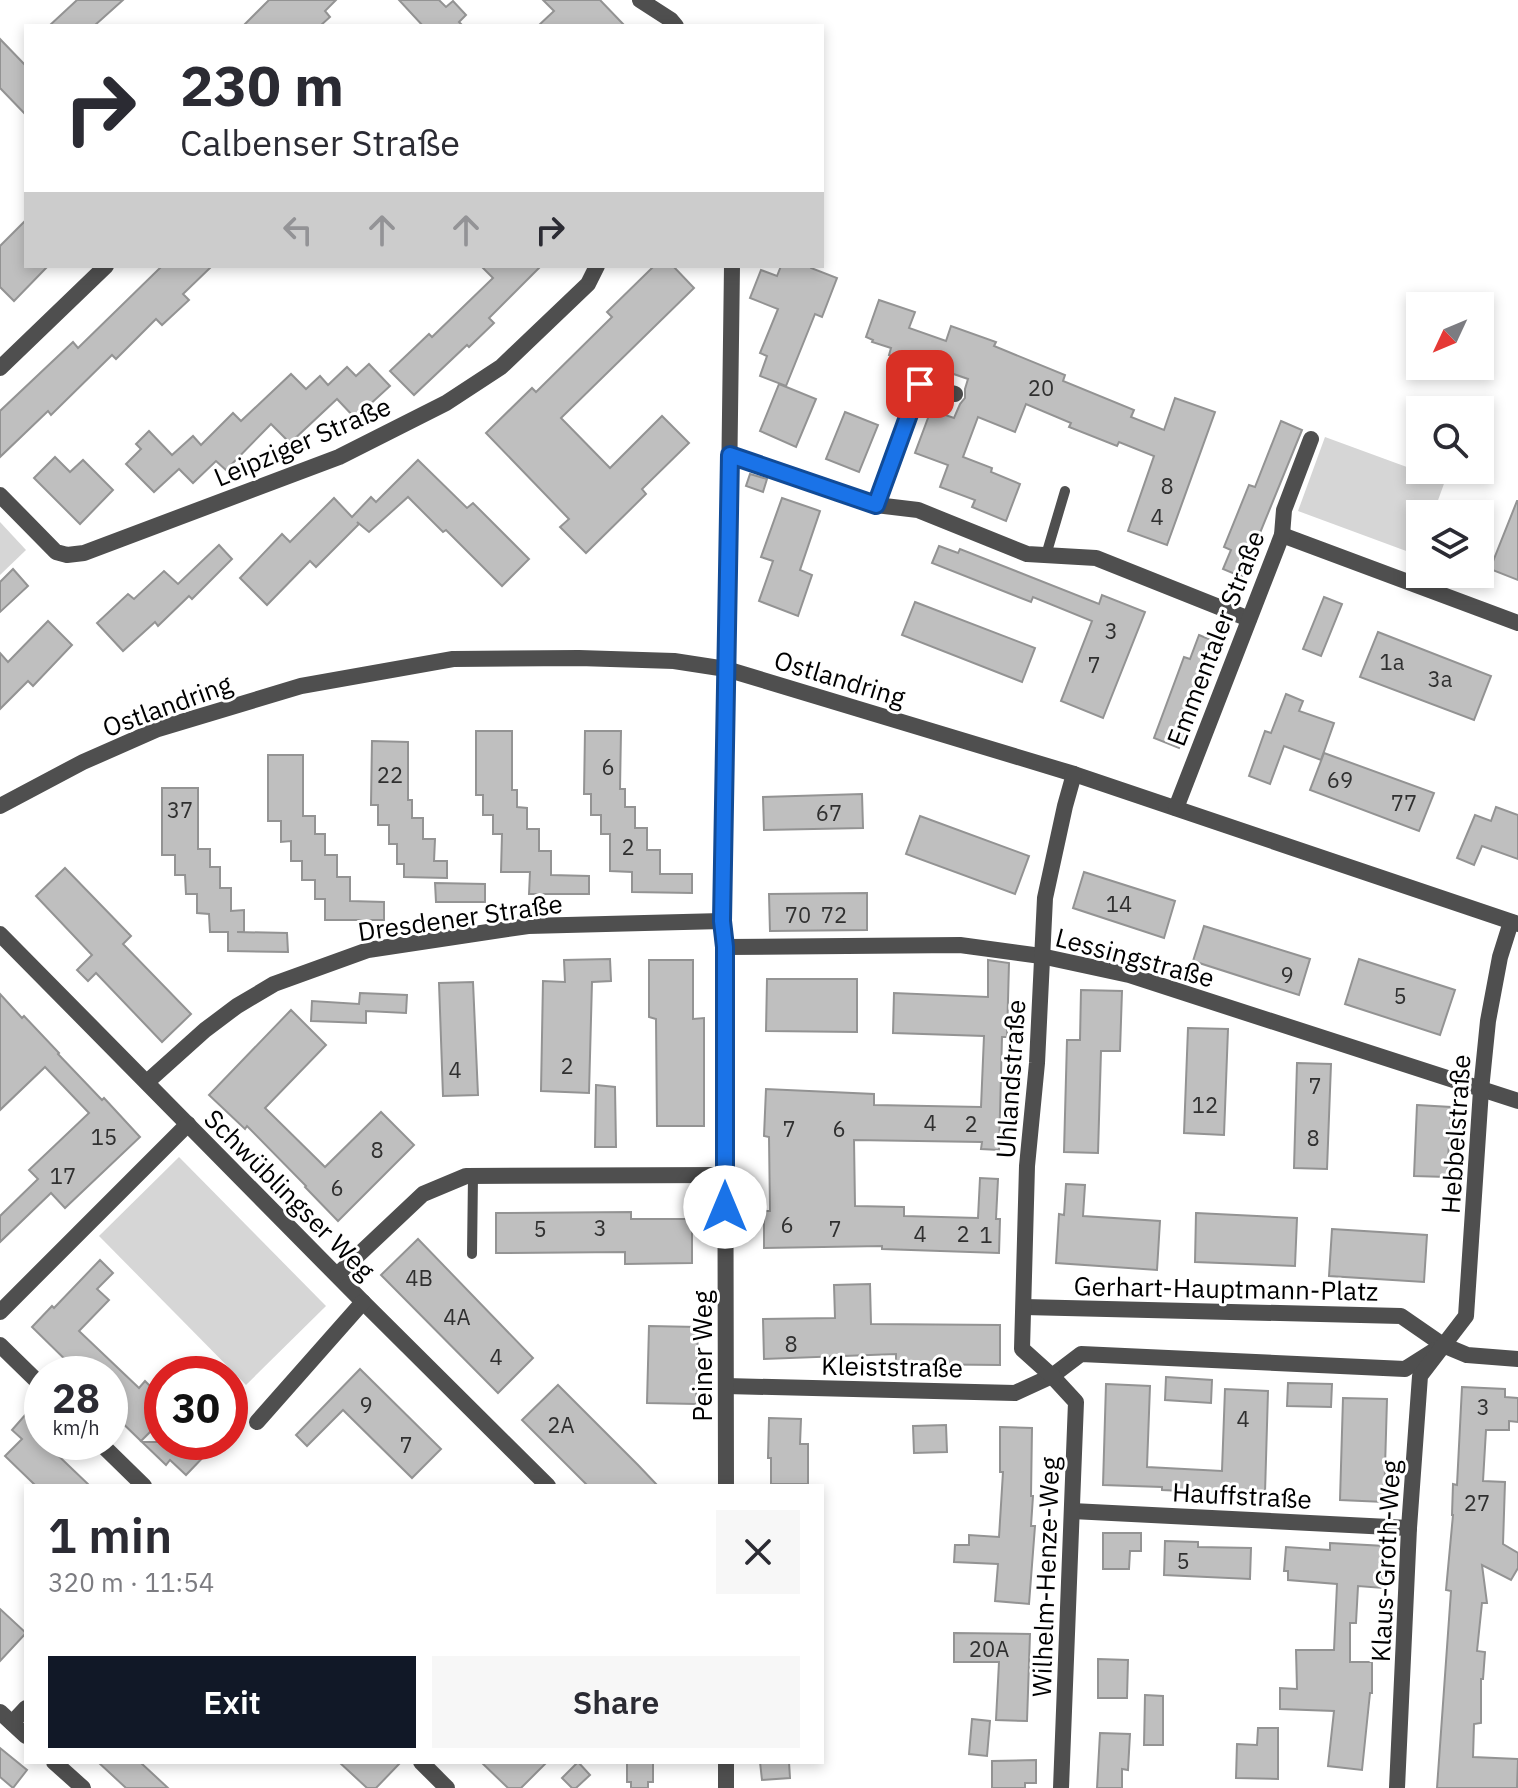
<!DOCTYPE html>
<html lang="en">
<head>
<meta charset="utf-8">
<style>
  :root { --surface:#fff; --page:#f7f7f7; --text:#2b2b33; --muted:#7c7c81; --accent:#111827 }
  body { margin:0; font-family:"IBM Plex Sans",sans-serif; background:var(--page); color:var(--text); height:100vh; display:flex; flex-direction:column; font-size:30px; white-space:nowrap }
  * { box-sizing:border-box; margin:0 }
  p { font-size:26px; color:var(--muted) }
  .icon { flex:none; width:44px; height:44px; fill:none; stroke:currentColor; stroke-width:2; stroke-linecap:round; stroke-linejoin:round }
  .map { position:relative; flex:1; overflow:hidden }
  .side { position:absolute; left:24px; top:1484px; width:800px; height:280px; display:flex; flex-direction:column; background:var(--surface); border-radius:0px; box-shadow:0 4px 12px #0003 }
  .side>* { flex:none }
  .top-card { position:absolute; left:24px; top:24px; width:800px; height:244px; border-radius:0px; box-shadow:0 4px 12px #0003; background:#fff; color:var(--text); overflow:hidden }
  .needle { width:52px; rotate:226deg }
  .tools { position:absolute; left:1406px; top:292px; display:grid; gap:16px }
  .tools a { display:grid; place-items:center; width:88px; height:88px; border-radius:0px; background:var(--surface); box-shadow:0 4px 12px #0003; font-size:40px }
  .speed { position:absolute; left:24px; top:1356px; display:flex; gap:16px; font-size:40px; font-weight:700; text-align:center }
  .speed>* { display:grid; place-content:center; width:104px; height:104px; border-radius:50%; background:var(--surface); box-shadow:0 4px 12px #0003; line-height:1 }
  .speed small { font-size:20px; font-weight:400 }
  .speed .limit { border:12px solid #d22; background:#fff; color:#111 }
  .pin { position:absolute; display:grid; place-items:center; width:68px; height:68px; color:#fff; margin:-34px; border-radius:16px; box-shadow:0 4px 12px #0006 }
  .me { position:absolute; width:88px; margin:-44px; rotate:0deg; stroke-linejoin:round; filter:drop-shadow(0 0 6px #0008) }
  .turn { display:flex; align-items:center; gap:28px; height:168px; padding:0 24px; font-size:36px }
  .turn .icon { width:104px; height:104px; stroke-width:2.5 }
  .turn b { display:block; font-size:56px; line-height:68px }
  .lanes { display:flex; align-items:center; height:76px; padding:0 24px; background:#0003; justify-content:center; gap:40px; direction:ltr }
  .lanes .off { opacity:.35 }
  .round { display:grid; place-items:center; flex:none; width:84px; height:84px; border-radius:0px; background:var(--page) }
  .headline { display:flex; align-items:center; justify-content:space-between; height:136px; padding:0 24px }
  h1 { font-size:48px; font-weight:600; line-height:60px }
  .action { display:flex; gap:16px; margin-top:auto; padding:16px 24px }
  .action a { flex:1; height:92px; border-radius:0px; background:var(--accent); color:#fff; font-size:32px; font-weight:600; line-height:92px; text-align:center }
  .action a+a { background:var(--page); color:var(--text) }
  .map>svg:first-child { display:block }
  .green { fill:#d6d6d6 }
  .building { fill:#bfbfbf; stroke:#939393; stroke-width:2 }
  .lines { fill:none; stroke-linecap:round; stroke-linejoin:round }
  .lane { stroke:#4f4f4f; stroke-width:10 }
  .street { stroke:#4f4f4f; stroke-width:16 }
  .route-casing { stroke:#114b97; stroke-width:20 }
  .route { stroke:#1a73e8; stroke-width:14 }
  .labels { text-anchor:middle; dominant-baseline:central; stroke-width:6; stroke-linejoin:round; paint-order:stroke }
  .number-label { font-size:22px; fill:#303030 }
  .street-label { font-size:26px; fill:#000; stroke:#fff }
</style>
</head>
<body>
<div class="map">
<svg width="1518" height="1788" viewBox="0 0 1518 1788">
  <rect width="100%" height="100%" fill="#fff"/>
  <g class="green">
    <path d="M1325,437L1445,481L1433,514H1420V548L1417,555L1298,511Z"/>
    <path d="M0,522L26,550L0,575Z"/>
    <path d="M179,1157L326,1306L246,1385L99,1236Z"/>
  </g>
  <g class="building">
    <path d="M77,0H123L94,26H49Z"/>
    <path d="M269,0H336L325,11L330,17L320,26H243Z"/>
    <path d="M399,0H439L446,7L453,1L466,15L459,22L463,26H423Z"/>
    <path d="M543,0H600L625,26H538L554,11Z"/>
    <path d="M0,39L26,66V115L0,88Z"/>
    <path d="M26,220V266H48L14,301L0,287V246Z"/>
    <path d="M162,266H212L183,294L189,300L162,325L156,319L116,359L112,355L51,415L48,411L0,457V411L73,342L78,348Z"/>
    <path d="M481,266H541L489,318L494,323L469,347L467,345L414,395L390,371L429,334L432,337L493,278Z"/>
    <path d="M654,266H673L694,288L561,418L610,468L662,416L689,443L642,489L646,494L586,553L560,527L569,519L486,433L532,388L536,392L612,317L607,312Z"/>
    <path d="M781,266H810L811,268L837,278L822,317L815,314L786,386L760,376L767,356L760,353L778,309L750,298L761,270L777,276Z"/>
    <path d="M879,300L915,312L909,328L946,341L951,326L996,342L994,346L1065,375L1063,381L1134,410L1131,417L1164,430L1175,398L1215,412L1167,545L1128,531L1154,456L1119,442L1117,446L1069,427L1071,423L1026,404L1015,432L978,417L963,457L992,468L991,472L1020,484L1006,521L972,507L975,500L940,487L948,465L915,453L931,410L954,418L960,404L965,398V389L968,379L919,362L918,365L889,355L891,348L872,342L873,340L866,337Z"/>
    <path d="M369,364L390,386L355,418L337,399L290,443L271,424L226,470L216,461L193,483L179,469L154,492L126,464L141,449L136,444L149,431L172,455L193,436L201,445L233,413L241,421L291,374L306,389L320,376L328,385L347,367L356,376Z"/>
    <path d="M779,384L816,399L796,447L760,431Z"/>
    <path d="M845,412L878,425L859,472L826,459Z"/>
    <path d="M1281,421L1302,430L1242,577L1223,569L1231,550L1224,547L1249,485L1255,487Z"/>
    <path d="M55,457L70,472L83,460L113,490L80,524L34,478Z"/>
    <path d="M418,460L467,508L473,503L529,559L502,586L446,530L443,532L408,497L369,532L357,522L359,524L316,567L310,561L267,605L240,578L282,534L290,542L334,498L352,517L371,497L376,502Z"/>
    <path d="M750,474L767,479L763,492L746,486Z"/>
    <path d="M782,498L820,511L800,570L812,575L798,616L759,601L773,561L761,557Z"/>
    <path d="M1517,501H1518V580L1490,569Z"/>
    <path d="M219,545L232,559L192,599L189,596L158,626L155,622L123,651L97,623L128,594L134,599L164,571L178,584Z"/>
    <path d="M939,546L958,553L960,549L1099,604L1102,595L1145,612L1103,718L1061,701L1092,621L1033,597L1031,602L932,563Z"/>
    <path d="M13,569L28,586L0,612V582Z"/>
    <path d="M1324,597L1342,604L1321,656L1303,649Z"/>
    <path d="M915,602L1035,648L1022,682L902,635Z"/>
    <path d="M48,621L72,645L33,686L28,681L0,709V653L8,662Z"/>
    <path d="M1378,632L1491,676L1474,720L1360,677Z"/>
    <path d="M1199,635L1216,642L1207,667L1209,668L1179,748L1154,738L1184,657L1190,659Z"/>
    <path d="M1286,694L1303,701L1299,711L1334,723L1321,760L1284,746L1270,784L1249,776L1265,731L1271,733Z"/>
    <path d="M476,731H512V790H517V807L527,808V829H539V851H551V875L589,876V894H529L530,872H501L502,834H493V815H483V795H476Z"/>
    <path d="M585,731H621L620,789H625V807H635V828H647V850H660V874H692V893L632,892V872L610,871V834H601V815H591V794H584Z"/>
    <path d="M372,741L408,742V800H412V818H423V839H435L434,861H447V878L404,877V864H397V844H389V825H378V805H371Z"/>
    <path d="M1324,753L1434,793L1419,831L1310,790Z"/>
    <path d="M268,755H303V816H315V834H325V855H337V877H350V901L384,902V920H325V899H315V880H302V861H291V841L281,842V821H268Z"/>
    <path d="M162,788H198V849H210V867H220V888H231V911L244,910V932H237L287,933L288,952L228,951V932H210L209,914L197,913V894H186L185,875H175V855H162Z"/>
    <path d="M862,794L863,828L764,830L763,797Z"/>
    <path d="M1496,807L1518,815V859L1482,846L1474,865L1457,858L1475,815L1491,821Z"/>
    <path d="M920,816L1029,856L1015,894L906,854Z"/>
    <path d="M65,868L131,936L123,944L191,1014L162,1042L96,973L88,981L77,970L92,955L36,896Z"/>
    <path d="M1084,872L1175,901L1164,938L1073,908Z"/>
    <path d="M435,883L485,884V902H436Z"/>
    <path d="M867,893V930L770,931L769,894Z"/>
    <path d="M1204,926L1310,959L1299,995L1193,961Z"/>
    <path d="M610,959L611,981L592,982L589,1093L541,1091L543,981L565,982L564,960Z"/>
    <path d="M1359,959L1455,990L1440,1035L1345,1004Z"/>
    <path d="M649,960H693V1019L704,1018V1126H657L656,1019L649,1017Z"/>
    <path d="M988,960L1009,963L1007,1037H1002L999,1150L981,1149L982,1142L854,1140L855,1206L904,1207V1216L978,1218L980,1178L998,1179L996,1219H1000L999,1253L882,1249V1246L764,1248V1211H770L769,1137L764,1136L766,1089L874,1094V1105L981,1107L984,1036L893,1033L894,993L988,997Z"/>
    <path d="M767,979H857V1032L766,1031Z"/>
    <path d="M473,982L478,1095L443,1096L439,983Z"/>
    <path d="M1081,990L1122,991L1120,1051H1101L1098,1153L1064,1152L1067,1040H1080Z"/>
    <path d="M360,993L407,995L406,1013L366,1011V1023L311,1021L312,1001L359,1004Z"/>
    <path d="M0,994L22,1018L24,1016L59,1053L58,1054L102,1100L104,1098L140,1137L65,1208L51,1193L0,1242V1216L38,1179L29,1170L89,1113L45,1067L0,1110Z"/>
    <path d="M291,1010L326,1045L265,1108L325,1167L381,1112L414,1145L338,1221L305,1187L306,1186L247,1126L245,1129L209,1095Z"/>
    <path d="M1188,1028L1228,1029L1224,1135L1184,1133Z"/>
    <path d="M1297,1063L1331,1064L1327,1169L1294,1168Z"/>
    <path d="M596,1085L615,1087L616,1147H595Z"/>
    <path d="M1417,1105L1451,1107L1447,1177L1414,1176Z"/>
    <path d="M1066,1184L1085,1185L1083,1216L1160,1221L1157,1270L1056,1263L1059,1214L1064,1215Z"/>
    <path d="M631,1212V1219H692V1263L625,1264V1252L496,1253V1213Z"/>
    <path d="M1196,1213L1297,1218L1295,1266L1195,1262Z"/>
    <path d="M1332,1229L1427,1235L1424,1282L1329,1276Z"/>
    <path d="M418,1239L533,1358L498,1393L381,1275Z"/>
    <path d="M100,1260L113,1273L97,1289L109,1300L79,1331L139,1388L145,1381L162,1398V1420L141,1441L110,1411V1374H80L32,1327L52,1306L54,1308Z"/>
    <path d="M870,1284L871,1324L1000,1325V1365L896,1364V1354L764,1359L763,1319L835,1318L834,1285Z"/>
    <path d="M649,1326L698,1327L696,1404L647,1403Z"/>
    <path d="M360,1369L441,1449L412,1478L343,1410L307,1446L296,1435Z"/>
    <path d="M1166,1377L1212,1380L1211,1403L1165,1400Z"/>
    <path d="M1288,1383L1332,1384L1331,1407L1287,1406Z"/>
    <path d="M1106,1384L1150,1386L1147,1467L1222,1471L1225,1389L1268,1391L1265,1493L1206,1492L1162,1490V1487L1103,1485Z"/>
    <path d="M558,1385L638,1465L658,1486H588L522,1420Z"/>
    <path d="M1462,1387L1505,1389V1397L1518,1398V1422L1509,1421V1430H1486L1483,1481L1505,1482L1503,1544L1518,1553V1568L1511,1580L1482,1565L1487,1603H1482L1477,1651L1485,1652L1483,1679H1481V1723L1474,1724L1473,1757L1518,1759L1517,1788H1437L1451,1591L1446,1590L1453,1515H1452L1453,1484L1457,1485Z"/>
    <path d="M1343,1398L1387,1399L1384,1502L1340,1500Z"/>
    <path d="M26,1414L41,1428L36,1434L42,1442H44L90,1486H36L5,1456L22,1439L12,1430Z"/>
    <path d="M769,1418L801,1419L800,1444H808V1484H771V1458H768Z"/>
    <path d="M946,1425L947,1452L914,1453L913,1426Z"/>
    <path d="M1000,1427L1032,1428L1031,1496H1033L1031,1526H1035L1029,1604L995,1601L998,1564L954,1562L955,1545H969V1535L999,1537L1003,1472H1000Z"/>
    <path d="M142,1442H201L210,1450L186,1475L170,1460L166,1465Z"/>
    <path d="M1103,1533H1141V1551H1130L1129,1569H1103Z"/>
    <path d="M1165,1541L1198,1542V1547L1251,1548L1250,1579L1164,1575Z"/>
    <path d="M1330,1543L1385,1546L1383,1588L1358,1586L1356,1623H1350V1662H1372V1693H1370L1362,1770L1328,1766L1334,1711L1280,1709V1688L1297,1689L1296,1650H1334L1337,1584L1288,1580V1571H1284L1286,1547L1330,1550Z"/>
    <path d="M0,1609L26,1633L0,1661Z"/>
    <path d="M954,1633L1030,1634L1027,1721L996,1720L999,1662H954Z"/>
    <path d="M1098,1659L1128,1660L1127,1698H1098Z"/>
    <path d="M1145,1695L1163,1696V1745H1144Z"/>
    <path d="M972,1719L990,1721L987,1756L969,1754Z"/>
    <path d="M1258,1728H1278V1779L1236,1778L1237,1744L1257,1745Z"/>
    <path d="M1100,1733L1130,1734L1128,1770L1122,1769V1788H1097Z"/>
    <path d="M0,1748L27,1770L13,1788L0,1777Z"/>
    <path d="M1036,1760V1783H1025V1788H992V1761Z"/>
    <path d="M98,1762H140L168,1788H126Z"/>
    <path d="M339,1762H401L376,1788H367Z"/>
    <path d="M481,1762H547L521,1788H508Z"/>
    <path d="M578,1762L590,1775L576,1788H572L562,1778Z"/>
    <path d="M627,1762H653V1782H648V1788H631V1782H627Z"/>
    <path d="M760,1762H789L790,1778L762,1780Z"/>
  </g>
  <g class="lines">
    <g class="lane">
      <path d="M1046,555L1065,491"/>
      <path d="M472,1254L473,1176"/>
    </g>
    <g class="street">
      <path d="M640,0L671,20L676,26"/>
      <path d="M0,368L106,266"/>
      <path d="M730,455L876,505L918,510L1027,554L1096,558L1249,619"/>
      <path d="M0,495L56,552L67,555L84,553L339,457L446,403L501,367L588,284L597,266"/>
      <path d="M876,505L920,384L955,394"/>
      <path d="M1282,535L1518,623"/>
      <path d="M0,806L83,762L158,729L301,686L453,659L579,658L674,661L726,669L1074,774L1518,924"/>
      <path d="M1176,808L1282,535L1284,510L1311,439"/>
      <path d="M0,934L363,1302L548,1486"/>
      <path d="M725,947L960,945L1041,956L1129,975L1518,1101"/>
      <path d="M147,1082L205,1030L237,1006L274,984L368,950L528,926L722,921"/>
      <path d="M337,1275L423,1194L466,1176L725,1175"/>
      <path d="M1024,1307L1401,1316L1443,1345L1467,1355L1518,1359"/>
      <path d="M0,1312L188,1124"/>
      <path d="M0,1345L42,1386"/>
      <path d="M726,1386L1015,1393L1052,1376L1081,1354L1405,1369L1435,1350"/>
      <path d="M257,1422L363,1302"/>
      <path d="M99,1442L144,1486"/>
      <path d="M726,1486L725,947L722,921L726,711L732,266"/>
      <path d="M1072,1511L1409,1528"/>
      <path d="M0,1712L26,1736"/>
      <path d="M12,1723L26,1708"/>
      <path d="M54,1762L83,1788"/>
      <path d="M421,1762L447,1788"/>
      <path d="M726,1762V1788"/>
      <path d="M1061,1788L1076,1402L1052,1376L1022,1349L1027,1166L1037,1063L1045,898L1065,806L1074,774"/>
      <path d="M1397,1788L1409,1528L1420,1376L1466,1316L1481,1090L1488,1021L1500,957L1511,922"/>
    </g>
  </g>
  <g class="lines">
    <g class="route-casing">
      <path id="route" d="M725,1207V947L722,921L730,455L876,505L920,384"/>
    </g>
    <use href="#route" class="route"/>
  </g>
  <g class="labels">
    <g class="number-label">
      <text x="1041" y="387">20</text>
      <text x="1167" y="485">8</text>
      <text x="1157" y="516">4</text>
      <text x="1111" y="630">3</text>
      <text x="1392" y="661">1a</text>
      <text x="1094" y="664">7</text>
      <text x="1440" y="678">3a</text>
      <text x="608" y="766">6</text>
      <text x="390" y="774">22</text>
      <text x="1340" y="779">69</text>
      <text x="1404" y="802">77</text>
      <text x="180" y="809">37</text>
      <text x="829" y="812">67</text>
      <text x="628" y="846">2</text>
      <text x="1119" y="903">14</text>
      <text x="798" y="914">70</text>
      <text x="834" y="914">72</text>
      <text x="1287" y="974">9</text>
      <text x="1400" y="995">5</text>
      <text x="567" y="1065">2</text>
      <text x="455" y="1069">4</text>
      <text x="1315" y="1085">7</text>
      <text x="1205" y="1104">12</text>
      <text x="930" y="1122">4</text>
      <text x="971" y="1123">2</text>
      <text x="789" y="1128">7</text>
      <text x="839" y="1128">6</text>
      <text x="104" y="1136">15</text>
      <text x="1313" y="1137">8</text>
      <text x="377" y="1149">8</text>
      <text x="63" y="1175">17</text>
      <text x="337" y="1187">6</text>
      <text x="787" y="1224">6</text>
      <text x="600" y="1227">3</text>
      <text x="540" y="1228">5</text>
      <text x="835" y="1228">7</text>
      <text x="920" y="1233">4</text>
      <text x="963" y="1233">2</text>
      <text x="986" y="1234">1</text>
      <text x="419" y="1277">4B</text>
      <text x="457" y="1316">4A</text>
      <text x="791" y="1343">8</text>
      <text x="496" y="1356">4</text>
      <text x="366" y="1404">9</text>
      <text x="1483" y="1406">3</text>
      <text x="1243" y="1418">4</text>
      <text x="561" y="1424">2A</text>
      <text x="406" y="1444">7</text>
      <text x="1477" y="1502">27</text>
      <text x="1183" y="1560">5</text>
      <text x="989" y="1648">20A</text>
    </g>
    <g class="street-label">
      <text transform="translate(302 441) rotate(-23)">Leipziger Straße</text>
      <text transform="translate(1215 638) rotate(-69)">Emmentaler Straße</text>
      <text transform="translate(840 678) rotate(17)">Ostlandring</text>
      <text transform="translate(167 705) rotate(-20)">Ostlandring</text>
      <text transform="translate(460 917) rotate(-8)">Dresdener Straße</text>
      <text transform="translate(1135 957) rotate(15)">Lessingstraße</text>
      <text transform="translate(1010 1079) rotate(-86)">Uhlandstraße</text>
      <text transform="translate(1455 1134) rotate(-86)">Hebbelstraße</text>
      <text transform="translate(290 1194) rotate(45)">Schwüblingser Weg</text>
      <text transform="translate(1226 1288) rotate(1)">Gerhart-Hauptmann-Platz</text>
      <text transform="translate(702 1356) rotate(-90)">Peiner Weg</text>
      <text transform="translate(892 1366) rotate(1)">Kleiststraße</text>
      <text transform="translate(1242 1495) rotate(3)">Hauffstraße</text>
      <text transform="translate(1385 1561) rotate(-87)">Klaus-Groth-Weg</text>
      <text transform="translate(1045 1577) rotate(-88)">Wilhelm-Henze-Weg</text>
    </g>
  </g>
</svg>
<div class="tools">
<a><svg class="needle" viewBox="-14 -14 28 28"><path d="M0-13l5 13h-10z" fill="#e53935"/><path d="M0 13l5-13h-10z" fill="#7c7c81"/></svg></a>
<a><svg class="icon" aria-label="search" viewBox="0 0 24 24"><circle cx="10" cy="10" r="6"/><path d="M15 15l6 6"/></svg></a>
<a><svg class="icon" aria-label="layers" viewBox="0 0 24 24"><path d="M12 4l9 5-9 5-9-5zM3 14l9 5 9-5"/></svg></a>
</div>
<div class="speed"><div>28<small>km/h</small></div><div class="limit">30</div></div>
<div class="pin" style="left:920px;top:384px;background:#d93025"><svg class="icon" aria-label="arrive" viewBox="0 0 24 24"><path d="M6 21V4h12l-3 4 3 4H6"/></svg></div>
<svg class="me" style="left:725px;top:1207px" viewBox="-20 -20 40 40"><circle r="19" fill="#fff"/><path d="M0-13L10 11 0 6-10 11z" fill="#1a73e8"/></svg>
<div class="top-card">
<div class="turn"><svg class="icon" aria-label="right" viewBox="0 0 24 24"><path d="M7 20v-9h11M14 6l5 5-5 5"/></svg><div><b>230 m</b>Calbenser Straße</div></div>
<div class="lanes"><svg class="icon off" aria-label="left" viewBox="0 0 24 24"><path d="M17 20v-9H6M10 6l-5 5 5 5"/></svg><svg class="icon off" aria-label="ahead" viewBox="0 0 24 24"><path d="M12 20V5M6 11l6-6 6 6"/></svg><svg class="icon off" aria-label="ahead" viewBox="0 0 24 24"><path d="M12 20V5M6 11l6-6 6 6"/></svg><svg class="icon" aria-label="right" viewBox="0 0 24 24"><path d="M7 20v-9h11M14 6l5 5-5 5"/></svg></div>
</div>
<section class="side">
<div class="headline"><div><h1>1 min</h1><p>320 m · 11:54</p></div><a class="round"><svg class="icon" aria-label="close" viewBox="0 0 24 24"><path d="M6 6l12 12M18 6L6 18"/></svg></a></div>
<div class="action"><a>Exit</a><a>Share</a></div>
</section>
</div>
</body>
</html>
